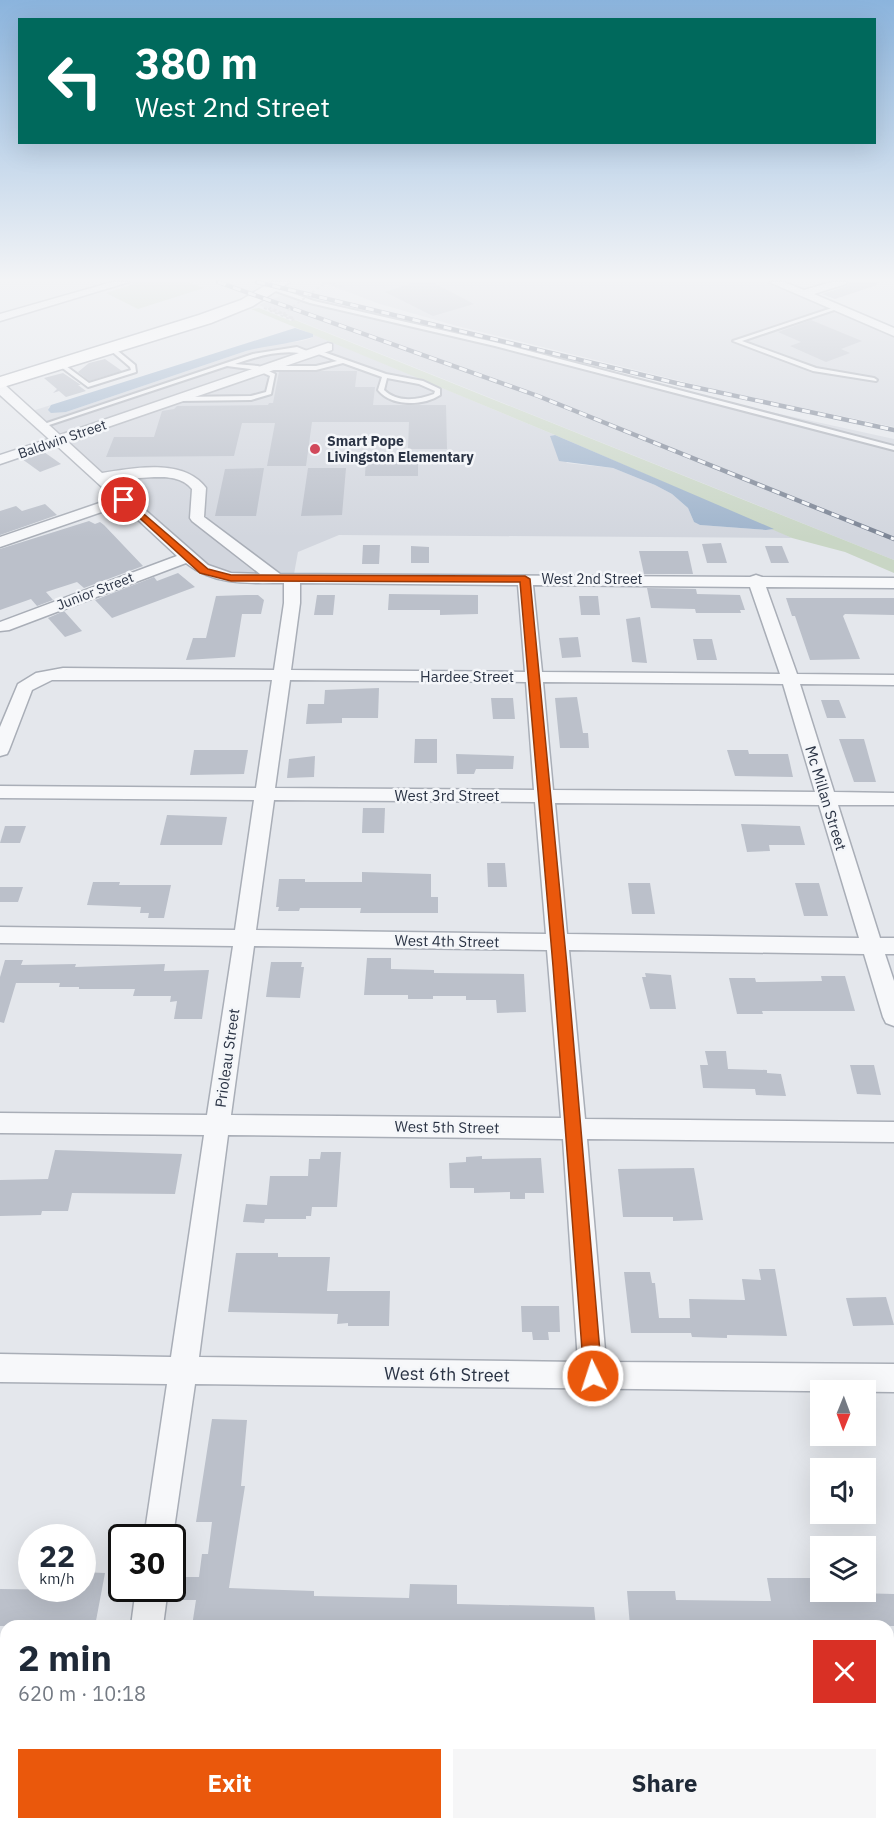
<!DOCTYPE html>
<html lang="en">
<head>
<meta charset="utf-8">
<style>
  :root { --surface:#fff; --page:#f6f6f7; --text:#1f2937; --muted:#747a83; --accent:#ea580c }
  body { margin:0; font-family:"IBM Plex Sans",sans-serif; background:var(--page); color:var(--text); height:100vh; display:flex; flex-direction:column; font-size:22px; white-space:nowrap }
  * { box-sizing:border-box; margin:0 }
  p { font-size:20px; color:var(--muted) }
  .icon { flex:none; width:33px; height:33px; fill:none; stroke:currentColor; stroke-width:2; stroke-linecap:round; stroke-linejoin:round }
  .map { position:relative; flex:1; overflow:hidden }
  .details { position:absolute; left:0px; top:1620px; width:894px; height:210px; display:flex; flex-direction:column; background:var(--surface); border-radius:18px 18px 0 0; box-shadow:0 6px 24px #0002 }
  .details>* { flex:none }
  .top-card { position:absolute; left:18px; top:18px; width:858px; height:126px; border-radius:0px; box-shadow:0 6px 24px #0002; background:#00695c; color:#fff; overflow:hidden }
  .needle { width:39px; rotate:181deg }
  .buttons { position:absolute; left:810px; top:1380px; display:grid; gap:12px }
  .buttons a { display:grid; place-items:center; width:66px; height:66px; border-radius:0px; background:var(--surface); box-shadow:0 6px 24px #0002; font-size:30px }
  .speed { position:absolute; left:18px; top:1524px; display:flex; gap:12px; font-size:30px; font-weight:700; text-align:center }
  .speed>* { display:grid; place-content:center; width:78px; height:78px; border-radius:50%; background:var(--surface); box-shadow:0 6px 24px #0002; line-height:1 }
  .speed small { font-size:15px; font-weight:400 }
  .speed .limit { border:3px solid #111; border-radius:9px; background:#fff; color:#111 }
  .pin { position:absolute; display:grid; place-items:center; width:51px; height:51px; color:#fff; margin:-26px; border:3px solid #fff; border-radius:50%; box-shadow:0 2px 6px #0007 }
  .me { position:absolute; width:66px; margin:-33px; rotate:356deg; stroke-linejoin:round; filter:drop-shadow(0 0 4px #0008) }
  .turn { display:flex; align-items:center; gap:21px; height:126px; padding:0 18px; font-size:27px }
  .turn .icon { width:78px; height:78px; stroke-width:2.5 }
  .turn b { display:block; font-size:42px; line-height:51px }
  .round { display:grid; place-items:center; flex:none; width:63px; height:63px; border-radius:0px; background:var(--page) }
  .head { display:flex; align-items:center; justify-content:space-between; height:102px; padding:0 18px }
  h1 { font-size:36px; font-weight:800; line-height:45px }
  .button { display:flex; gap:12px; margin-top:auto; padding:12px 18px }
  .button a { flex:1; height:69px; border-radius:0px; background:var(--accent); color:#fff; font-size:24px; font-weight:800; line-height:69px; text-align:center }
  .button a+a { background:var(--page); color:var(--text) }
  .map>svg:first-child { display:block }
  .built { fill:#d2d6de }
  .green { fill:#c9d6c5 }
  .water { fill:#9fb4cc }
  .building { fill:#bbc0ca }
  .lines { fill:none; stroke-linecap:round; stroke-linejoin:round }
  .lane-casing { stroke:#a9aeb7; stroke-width:4 }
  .street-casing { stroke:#a9aeb7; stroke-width:3 }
  .secondary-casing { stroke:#a9aeb7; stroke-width:3 }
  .path { stroke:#c2c5cb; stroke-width:2; stroke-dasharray:3 3; stroke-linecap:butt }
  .lane { fill:#f7f8fa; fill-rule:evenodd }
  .street { fill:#f7f8fa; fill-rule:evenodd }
  .secondary { fill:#fff; fill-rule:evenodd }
  .rail-casing { stroke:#7d8696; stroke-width:4.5 }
  .rail { stroke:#f4f6f9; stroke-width:3; stroke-dasharray:8; stroke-linecap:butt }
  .path-bridge { stroke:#c2c5cb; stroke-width:2; stroke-dasharray:3 3; stroke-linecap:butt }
  .route { fill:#ea580c; stroke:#983908; stroke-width:1.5 }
  .poi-dot { fill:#d1495b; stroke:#f4f6f9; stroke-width:2 }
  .labels { text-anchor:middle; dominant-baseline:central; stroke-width:5; stroke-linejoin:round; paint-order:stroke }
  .far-street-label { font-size:14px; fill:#2b3445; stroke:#f4f6f9 }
  .far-poi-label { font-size:14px; font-weight:bold; fill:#2b3445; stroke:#f4f6f9; text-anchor:start }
  .street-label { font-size:15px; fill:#2b3445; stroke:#f4f6f9 }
  .near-street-label { font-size:18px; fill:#2b3445; stroke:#f4f6f9 }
</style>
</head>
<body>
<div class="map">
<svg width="894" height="1830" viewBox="0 0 894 1830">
  <rect width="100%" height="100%" fill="#e4e7ec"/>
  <g class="built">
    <path d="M321,282H769L894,336V427L717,390L457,326L380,304Z"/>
    <path d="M287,293L676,391L894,439V560L259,305Z"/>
    <path d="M313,334L555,435L551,436L567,463L613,468L655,485L672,494L688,508L694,522L700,525L766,530L774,529L792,538L339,535L298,552L294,574L231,573L208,567L32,411L51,405L48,408L66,412L246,351L267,345L302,341L312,338Z"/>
  </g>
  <g class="green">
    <path d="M130,282H188L204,288L138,309L106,293L134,284Z"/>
    <path d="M259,308L291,321L295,320L894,560V573L845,552L792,538L555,435L251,309Z"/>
  </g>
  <g class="water">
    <path d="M295,328L313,334V337C291,344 268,345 246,351L66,412L51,413L48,410L51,405Z"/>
    <path d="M555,435L774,529L766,530L700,525L694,522L688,508L672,494L655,485L613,468L559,461L550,436Z"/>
  </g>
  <g class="building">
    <path d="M415,282H432L474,304L433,316L385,292Z"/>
    <path d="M849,282H877V285L835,299L822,294L847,286Z"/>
    <path d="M811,320L862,341L841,349L850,353L826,362L790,346L801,342L778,332Z"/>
    <path d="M105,359L122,371L89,381L78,372L89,363Z"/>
    <path d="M322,371H357L355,387H375L373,405H446L447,449H408L409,422H312L306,466H267L275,423H242L234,456L106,457L114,437H154L162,411L174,409L177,406L268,405L269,403H273L279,372Z"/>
    <path d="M63,373L81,385H78L86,391L66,397L59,391L53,393L57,389L44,378Z"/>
    <path d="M44,452L61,464L40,472L22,459Z"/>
    <path d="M366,457H418V476H365Z"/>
    <path d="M264,468L256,516H215L225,469Z"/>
    <path d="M308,468H346L342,515L301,516Z"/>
    <path d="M45,504L57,515L0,535V511L16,506L22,511Z"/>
    <path d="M89,521L95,524L100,522L104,525L143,566L84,588L77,582L46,592L53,600L37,606L31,599L0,610V549Z"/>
    <path d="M721,543L727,563H707L702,544Z"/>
    <path d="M363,545H380L379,564H362Z"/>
    <path d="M411,546L429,547V563H411Z"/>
    <path d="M765,546H782L789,563H771Z"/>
    <path d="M639,551H688L693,574H644Z"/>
    <path d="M178,573L195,587L112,618L95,600L154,577L157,581Z"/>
    <path d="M647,588L696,589L697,594L740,595L745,610H740L741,613H696L695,609L651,608Z"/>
    <path d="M389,594L478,595V614L440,615V610H388Z"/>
    <path d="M246,595H258L264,600L261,614H242L235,657L186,660L193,638H206L216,596Z"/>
    <path d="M317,595H335L333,615H314Z"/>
    <path d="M579,596H598L600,615H581Z"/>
    <path d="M786,598H894V615L845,614L843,616L860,659L810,660L795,616H792Z"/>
    <path d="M64,611L82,631L65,637L48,618Z"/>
    <path d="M640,617L647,663L632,662L626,619Z"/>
    <path d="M578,637L581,657L562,658L559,638Z"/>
    <path d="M693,639H712L717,660H697Z"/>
    <path d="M379,688L378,718H342V723L306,724L308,704H324L325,690Z"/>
    <path d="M577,697L583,733H588L589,748H560L555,698Z"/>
    <path d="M491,698H513L515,719H493Z"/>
    <path d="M821,700H839L846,718H827Z"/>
    <path d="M415,739H437V763H414Z"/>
    <path d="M839,739H864L876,782H854Z"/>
    <path d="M194,750H248L244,774L190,775Z"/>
    <path d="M727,750H748L749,754H788L793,777L735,776Z"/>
    <path d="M456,754L514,756L513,769H476L474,774H457Z"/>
    <path d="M315,756L314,777L287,778L289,759Z"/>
    <path d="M363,808H385L384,833H362Z"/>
    <path d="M167,815L227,817L222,845H160Z"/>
    <path d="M741,824L800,826L805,845H769L770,851L747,852Z"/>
    <path d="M5,826H26L20,843H0Z"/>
    <path d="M487,863H505L507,887H488Z"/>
    <path d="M362,872L431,874V897H438V913H360L361,908H300L299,911H278L279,907H276L279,879H305V882H362Z"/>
    <path d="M93,882H120L119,885H171L164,918H148L149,913H140L141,907L87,905Z"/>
    <path d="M628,883H650L655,914H632Z"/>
    <path d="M795,883H819L828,916H804Z"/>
    <path d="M0,887H23L18,902H0Z"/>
    <path d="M367,958H391V969L434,970V973L524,974L526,1012L497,1013L496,1000H466V996H433V999H408V995H364Z"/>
    <path d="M5,960H23L21,965L76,964L75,967L165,964L164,971L209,970L202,1019H174L177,1001L170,1002L171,996H133L135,989H79V987H59L60,983H16L4,1023L0,1022V977Z"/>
    <path d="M271,962H302L301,967H304L300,998L266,997Z"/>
    <path d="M645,973L671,975L676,1009H650L642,977H646Z"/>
    <path d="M821,976H845L855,1011H762L763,1014H737L729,978H755L756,982L822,981Z"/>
    <path d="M705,1051H726L728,1069L767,1070V1073L781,1074L786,1096L756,1095L755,1089L703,1088L700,1065H708Z"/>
    <path d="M850,1065H874L881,1095L857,1094Z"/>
    <path d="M55,1150L182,1154L175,1194L72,1193L68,1211H42L41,1215L0,1216V1180L48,1179Z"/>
    <path d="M321,1152H341L337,1207H312L311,1216H306V1219H265L264,1223L243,1222L246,1204L267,1205L270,1176H308L309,1159H320Z"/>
    <path d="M482,1156V1159L541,1158L544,1193H525V1199H510V1192L474,1193V1188H450L449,1163L466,1162V1157Z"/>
    <path d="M694,1168L703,1220L673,1221V1217H623L618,1169Z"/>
    <path d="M236,1253H278V1257H330L327,1291H390L389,1326H348V1323L337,1324L338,1314L228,1312Z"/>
    <path d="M759,1269H775L787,1336L727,1335V1338L692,1337L691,1333H631L624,1272H650L652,1283H655L659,1318H690L689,1299L745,1300L742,1279L761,1280Z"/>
    <path d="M886,1297L894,1325L853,1326L846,1298Z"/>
    <path d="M521,1306H559L560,1332H548L549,1340H533L532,1332H522Z"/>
    <path d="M212,1419L247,1420L241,1486H245L229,1588L314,1591V1596L409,1598L410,1584L457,1585V1604L594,1607L596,1626H341V1622H312V1626H192L196,1600H179L182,1577H199L202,1554H208L212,1522H196Z"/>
    <path d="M82,1572L105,1573L95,1626H0V1589L76,1590L82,1588Z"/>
    <path d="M767,1578H820V1592L894,1594V1626H630L627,1591H675L676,1600L771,1601Z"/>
  </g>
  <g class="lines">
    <g class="lane-casing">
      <g id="lane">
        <path d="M272,286L314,301L498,343L894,446V450L495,346L310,303L270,289V287Z"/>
        <path d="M835,307L840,308L742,341L816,368L874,378L877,380L876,381L813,371L733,341Z"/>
        <path d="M109,347H113L135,365L136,372L88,387L57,364L62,363L89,383L131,370L130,367L109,349Z"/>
        <path d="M297,347L312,353L309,355C285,348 258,356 235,364L258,366L275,374L271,394L251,400L179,401L176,399L179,397L251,396L266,392L270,376L257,370L227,366L43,427L38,426L253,354Z"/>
        <path d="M315,349L386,374L423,381L440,389V395C423,406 392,407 378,390L382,377L343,363L316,370H270L267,368L270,366H316L337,361L313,352L312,351ZM387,378L419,384L435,391L434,394C418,400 397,403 384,390Z"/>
      </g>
    </g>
    <g class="street-casing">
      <g id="street">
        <path d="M112,282H129L0,321V314Z"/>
        <path d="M769,282H784L804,290L831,282H847L846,284L814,294L894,328V336Z"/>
        <path d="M328,343L332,344V350L67,441L102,473C134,468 184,458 206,488L204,517L280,574L750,577L756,575L762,577L894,578V588L766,587L797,674L894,675V685L800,684L834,792L894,793V805H838L880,938H894V954H885L894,981V1026L886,1023L883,1017L864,954L569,950L585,1119L894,1122V1142L587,1139L606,1362L894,1364V1392L195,1384L172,1543V1538H144L167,1384L0,1382V1354L171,1357L204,1135L0,1133V1113L207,1115L233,946L0,943V927L235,930L254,800L0,798V786L256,788L272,680H52L32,690L9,750L7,754L0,756V727L18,684L36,673L63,668L274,670L284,603V583C249,583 215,586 186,563L9,630L0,631V622L177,556L122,505L0,547V537L114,498L56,445L0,464V455L49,439L0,395V384L5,385L60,435ZM154,477C168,477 182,477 192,489L190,518L192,521L260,574L231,573L208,565L111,480ZM300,583L518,585L525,672L291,670L300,603ZM533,585L750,587L780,674L542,672ZM290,680L526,682L534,790L275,788ZM543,682L783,684L815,792L553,790ZM274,800L535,802L546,934L256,930ZM555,803L819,805L859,938L567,934ZM254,946L547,950L561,1118L231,1115ZM228,1135L563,1139L578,1362L199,1357Z"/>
        <path d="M136,1588H168L163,1626H131Z"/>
        <rect x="0" y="1692" width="6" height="34"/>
        <rect x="888" y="1712" width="6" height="34"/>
        <path d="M169,1824H205L204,1830H168Z"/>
        <path d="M536,1824H572L573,1830H537Z"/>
      </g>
    </g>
    <g class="secondary-casing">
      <path id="secondary" d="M271,282H290L253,306L211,323L0,388V377L199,315L241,300Z"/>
    </g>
    <g class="path">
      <path d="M323,282L341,287L329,282"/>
      <path d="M264,308L292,320L295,319L271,308L269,309L293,319L283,314"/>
    </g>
    <use href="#lane" class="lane"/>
    <use href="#street" class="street"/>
    <use href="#secondary" class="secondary"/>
    <g class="rail-casing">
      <g id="rail">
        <path d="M218,282L538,396L894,539"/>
        <path d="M257,282L680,384L894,430"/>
      </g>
    </g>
    <use href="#rail" class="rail"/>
    <path class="path-bridge" d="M283,314L326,282"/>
  </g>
  <linearGradient id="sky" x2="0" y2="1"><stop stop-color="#8bb4dd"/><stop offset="0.52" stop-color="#f3f4f6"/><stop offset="1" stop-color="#f3f4f6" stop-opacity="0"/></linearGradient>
  <rect width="894" height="538" fill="url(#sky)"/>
  <path class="route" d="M124,497L208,569L231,575L525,576L530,579L567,966L602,1376L600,1383L593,1385L587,1383L584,1376L553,966L520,582L231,581L200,573L121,501L119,500Z"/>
  <circle class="poi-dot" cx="315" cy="449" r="6"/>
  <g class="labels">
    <g class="far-street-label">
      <text transform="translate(62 439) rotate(-19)">Baldwin Street</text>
      <text x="592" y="579">West 2nd Street</text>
      <text transform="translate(95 591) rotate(-21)">Junior Street</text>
    </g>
    <g class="far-poi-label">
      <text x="327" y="441">Smart Pope<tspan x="327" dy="16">Livingston Elementary</tspan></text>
    </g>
    <g class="street-label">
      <text x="467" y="676">Hardee Street</text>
      <text x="447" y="795">West 3rd Street</text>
      <text transform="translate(826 798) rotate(73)">Mc Millan Street</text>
      <text transform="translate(447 941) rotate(1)">West 4th Street</text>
      <text transform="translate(227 1058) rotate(-82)">Prioleau Street</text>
      <text transform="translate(447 1127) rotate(1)">West 5th Street</text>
    </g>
    <g class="near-street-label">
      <text transform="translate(447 1374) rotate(1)">West 6th Street</text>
    </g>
  </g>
</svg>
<div class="buttons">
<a><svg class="needle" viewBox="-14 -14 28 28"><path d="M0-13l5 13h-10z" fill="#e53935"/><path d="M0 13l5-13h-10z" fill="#747a83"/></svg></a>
<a><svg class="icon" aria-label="sound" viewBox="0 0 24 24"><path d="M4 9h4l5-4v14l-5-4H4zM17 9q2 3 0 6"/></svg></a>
<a><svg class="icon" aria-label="layers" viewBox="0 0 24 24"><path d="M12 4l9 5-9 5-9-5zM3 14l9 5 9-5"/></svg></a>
</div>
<div class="speed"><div>22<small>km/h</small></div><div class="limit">30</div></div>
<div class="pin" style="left:124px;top:500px;background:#d93025"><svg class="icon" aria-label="arrive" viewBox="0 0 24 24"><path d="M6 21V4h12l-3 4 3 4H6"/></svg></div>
<svg class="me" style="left:593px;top:1376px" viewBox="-20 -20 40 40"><circle r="17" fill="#ea580c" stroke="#fff" stroke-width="3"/><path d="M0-11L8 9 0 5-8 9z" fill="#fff"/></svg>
<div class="top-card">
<div class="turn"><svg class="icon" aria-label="left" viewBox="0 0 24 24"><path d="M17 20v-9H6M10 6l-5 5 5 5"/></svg><div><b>380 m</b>West 2nd Street</div></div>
</div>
<section class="details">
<div class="head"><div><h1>2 min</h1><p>620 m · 10:18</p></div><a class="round" style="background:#d93025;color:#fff"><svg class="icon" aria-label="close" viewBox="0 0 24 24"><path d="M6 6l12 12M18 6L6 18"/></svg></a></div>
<div class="button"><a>Exit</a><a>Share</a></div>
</section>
</div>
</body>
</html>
